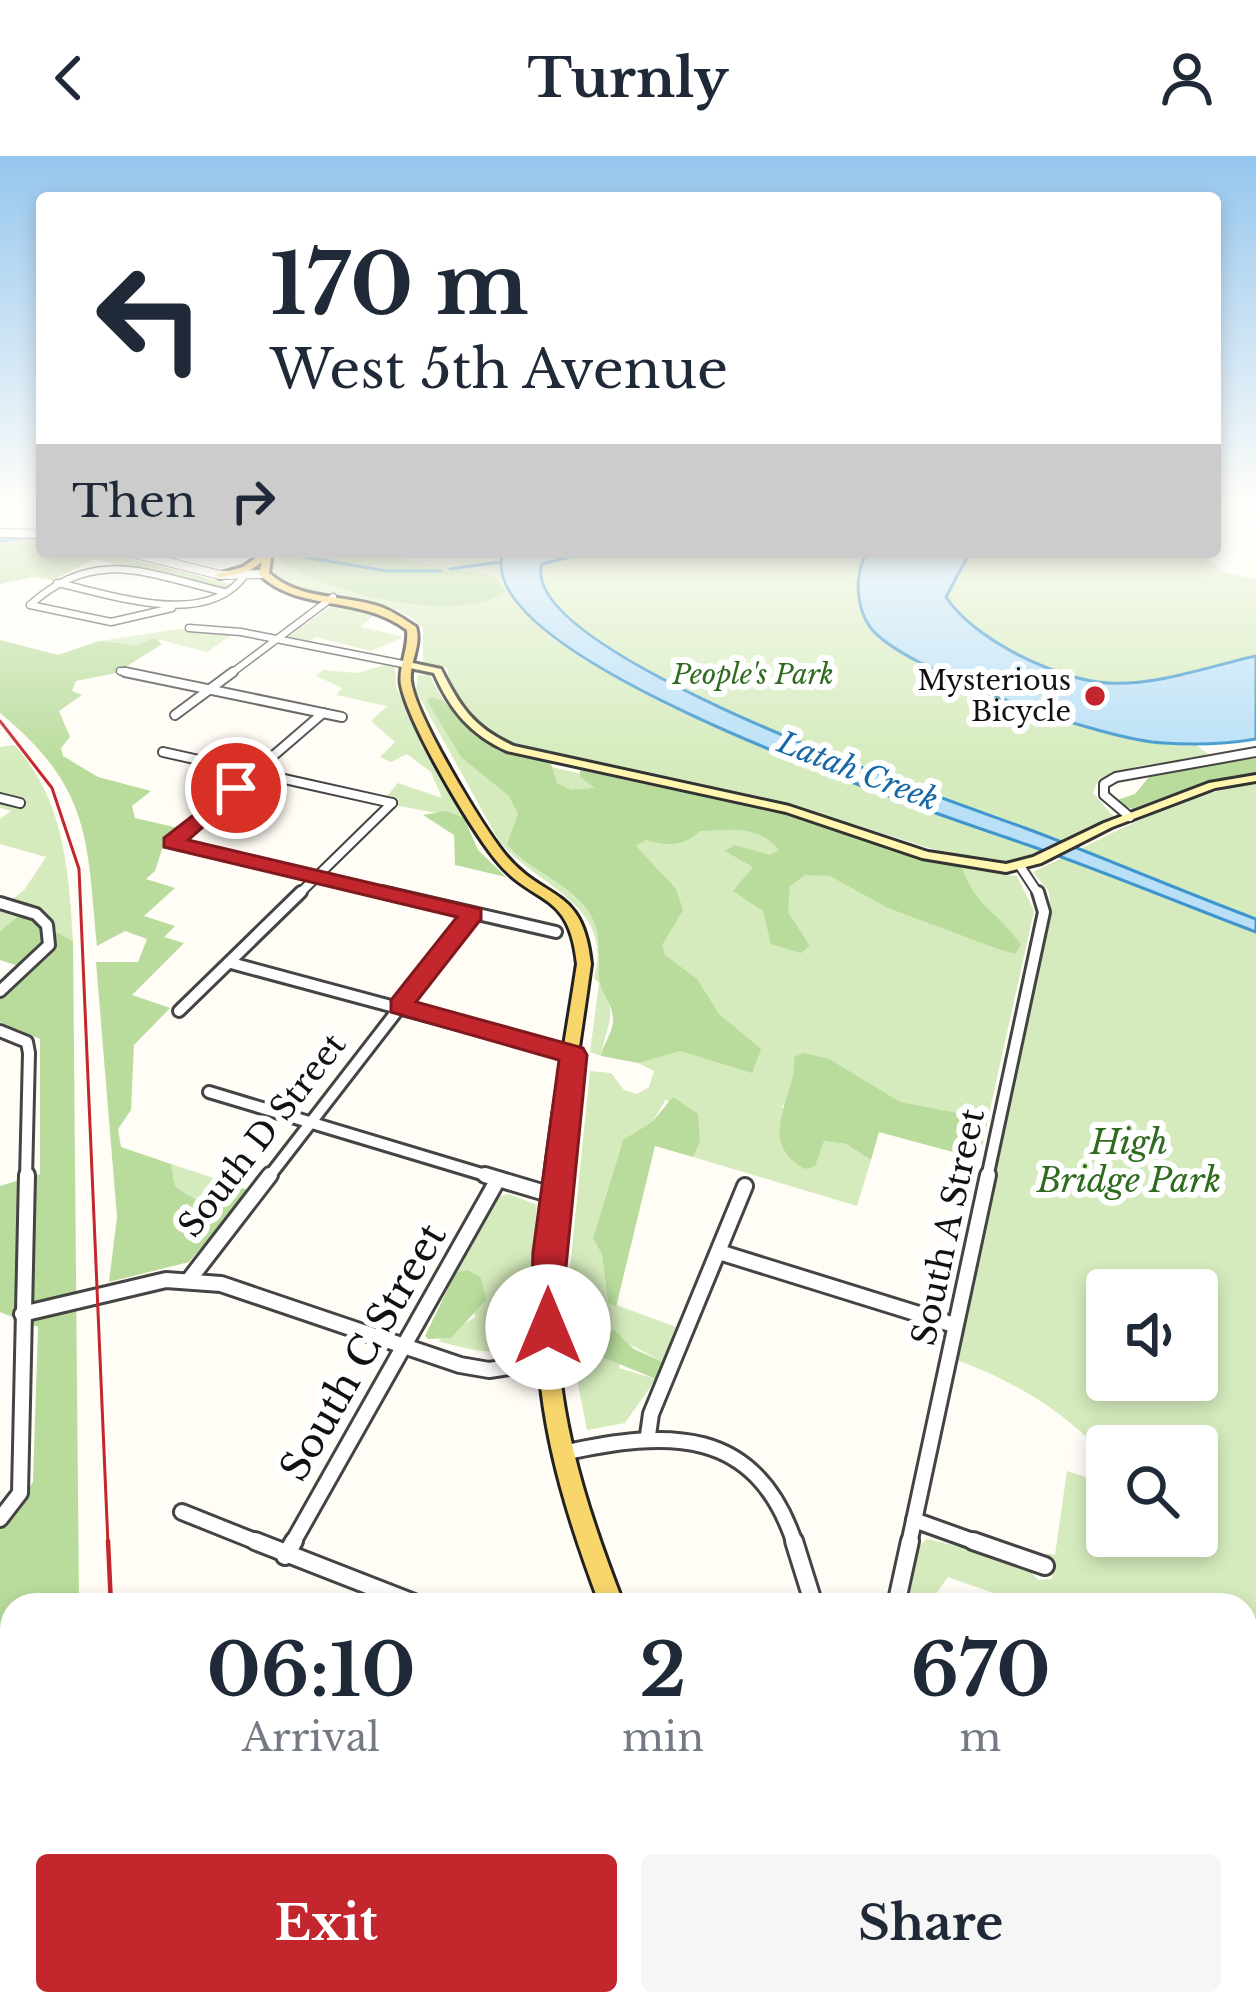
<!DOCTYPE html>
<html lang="en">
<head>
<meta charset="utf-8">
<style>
  :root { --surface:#fff; --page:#f6f6f7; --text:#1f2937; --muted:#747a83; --accent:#c4262e }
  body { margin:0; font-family:"Libre Baskerville",serif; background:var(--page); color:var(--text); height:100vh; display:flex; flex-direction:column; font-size:45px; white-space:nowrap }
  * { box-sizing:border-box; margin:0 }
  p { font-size:39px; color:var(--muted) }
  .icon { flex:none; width:66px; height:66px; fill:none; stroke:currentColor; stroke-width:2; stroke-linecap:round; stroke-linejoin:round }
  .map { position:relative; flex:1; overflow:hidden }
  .sheet { position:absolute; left:0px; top:1437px; width:1257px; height:423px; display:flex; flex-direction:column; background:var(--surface); border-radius:36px 36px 0 0; box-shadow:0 6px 18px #0003 }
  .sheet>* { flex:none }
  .guide { position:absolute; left:36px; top:36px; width:1185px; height:366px; border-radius:12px; box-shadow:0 6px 18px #0003; background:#fff; color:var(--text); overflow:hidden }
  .fabs { position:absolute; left:1086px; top:1113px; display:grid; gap:24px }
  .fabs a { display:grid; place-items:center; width:132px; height:132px; border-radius:12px; background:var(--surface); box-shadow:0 6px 18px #0003; font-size:60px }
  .pin { position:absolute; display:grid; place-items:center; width:102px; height:102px; color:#fff; margin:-51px; border:6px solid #fff; border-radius:50%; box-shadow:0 3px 12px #0007 }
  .me { position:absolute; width:132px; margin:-66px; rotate:0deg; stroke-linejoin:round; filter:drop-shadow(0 0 9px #0008) }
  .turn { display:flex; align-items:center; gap:42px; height:252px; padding:0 36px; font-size:54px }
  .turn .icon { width:156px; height:156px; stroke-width:2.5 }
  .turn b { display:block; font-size:84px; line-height:102px }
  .then { display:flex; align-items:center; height:114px; padding:0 36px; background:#0003; gap:24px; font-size:45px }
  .eta { display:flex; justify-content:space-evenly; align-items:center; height:204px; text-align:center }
  .eta b { font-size:72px; font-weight:800; line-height:84px }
  .action { display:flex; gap:24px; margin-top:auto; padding:24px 36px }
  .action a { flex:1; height:138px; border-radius:12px; background:var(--accent); color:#fff; font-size:48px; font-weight:800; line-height:138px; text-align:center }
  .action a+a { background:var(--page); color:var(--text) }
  header { display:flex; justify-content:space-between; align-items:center; height:156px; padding:0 36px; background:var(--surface); font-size:54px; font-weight:800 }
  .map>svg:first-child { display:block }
  .green { fill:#d5ebbd; fill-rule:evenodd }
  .forest { fill:#b9dc9c }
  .cemetery { fill:#d9e3c4 }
  .water { fill:#b9e0f7; stroke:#3f96cf; stroke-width:3 }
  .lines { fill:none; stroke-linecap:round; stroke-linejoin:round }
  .stream { stroke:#3f96cf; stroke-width:3 }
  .minor-far4-casing { stroke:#444; stroke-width:9 }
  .minor-far3-casing { stroke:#444; stroke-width:12 }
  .minor-far2-casing { stroke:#444; stroke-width:16 }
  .minor-far1-casing { stroke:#444; stroke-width:20 }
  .minor-casing { stroke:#444; stroke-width:22 }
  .tertiary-casing { stroke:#444; stroke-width:10 }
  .secondary-casing { stroke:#333; stroke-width:6 }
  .primary-casing { stroke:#222; stroke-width:6 }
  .minor-far4 { stroke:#fff; stroke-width:6 }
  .minor-far3 { stroke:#fff; stroke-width:8 }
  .minor-far2 { stroke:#fff; stroke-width:10 }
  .minor-far1 { stroke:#fff; stroke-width:14 }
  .minor { stroke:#fff; stroke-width:16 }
  .tertiary { stroke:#fff; stroke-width:8 }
  .secondary { fill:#fff6b0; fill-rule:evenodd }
  .primary { fill:#f9d66b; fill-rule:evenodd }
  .rail-far1 { stroke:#c4262e; stroke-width:3 }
  .rail { stroke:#c4262e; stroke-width:4.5 }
  .route { fill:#c4262e; stroke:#7f191e; stroke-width:3 }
  .poi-dot { fill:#c4262e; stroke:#fff; stroke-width:4.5 }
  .labels { text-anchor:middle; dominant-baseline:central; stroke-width:12; stroke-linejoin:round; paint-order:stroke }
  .far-park-label { font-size:27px; font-style:italic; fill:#2f6b1f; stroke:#fff }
  .far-poi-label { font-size:27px; fill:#111; stroke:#fff; text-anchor:end }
  .far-water-label { font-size:30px; font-style:italic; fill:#1768a6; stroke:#fff }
  .street-label { font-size:33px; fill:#111; stroke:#fff }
  .park-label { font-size:33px; font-style:italic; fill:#2f6b1f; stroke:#fff }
  .near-street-label { font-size:39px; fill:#111; stroke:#fff }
</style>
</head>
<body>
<header><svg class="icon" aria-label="back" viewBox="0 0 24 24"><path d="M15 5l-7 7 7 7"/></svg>Turnly<svg class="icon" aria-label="person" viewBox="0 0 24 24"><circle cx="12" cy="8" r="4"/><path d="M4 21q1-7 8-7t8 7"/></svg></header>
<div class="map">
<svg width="1256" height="1858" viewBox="0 0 1256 1858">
  <rect width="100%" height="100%" fill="#fffdf5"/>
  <g class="green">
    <path d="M275,396H358L522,424L518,396H867L855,422L1162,587L1192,586L1212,601L1138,610L1099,623L1093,637L1113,660L1047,694L1008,706L962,702L813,656L532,596L493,583L452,541L447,512L423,506V472C381,429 306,453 272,414Z"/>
    <path d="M970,396H1201L1222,415L1256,424V500C1210,510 1156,530 1108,527C1056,524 974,483 946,441Z"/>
    <path d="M337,446L378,455L361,471L403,481L371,495L316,481L308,486L287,481Z"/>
    <path d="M180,473L234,477L207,496L161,484L137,489L99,485Z"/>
    <path d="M386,509L395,511L396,531L464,662L394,649L397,644L386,641L398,627L442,642L431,616L407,598L391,606L380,601L395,586L371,565L387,550L336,539L342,532L316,520L323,514L356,517Z"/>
    <path d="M418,519H430C443,547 461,573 489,588C552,622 660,627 732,644C828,667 919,706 1017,720L1034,755L979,1003L781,949L818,989L823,985L846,988L871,1004L857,1050L693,1001L700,986L666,943L653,965L623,984L593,1082L602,1099L608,1146L676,1171L663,1206L623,1185L619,1212L656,1223L625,1267L587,1274L571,1192L569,1122L590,915L611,917L624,934L637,938L649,931L654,915L638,907L679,894L602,832C619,860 605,872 601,900L590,896L599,827L594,822C615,748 537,731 499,685L416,535Z"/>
    <path d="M14,589C64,642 69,715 73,785L23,757L0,775V754L25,733L46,701L0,688V663L11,655L0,652V591Z"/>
    <path d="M1256,627V1511L1245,1507V1449H1027L948,1421L928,1449L908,1447L919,1390L927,1383L1023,1406L1038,1424L1052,1423L1055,1406L1045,1397L1055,1399L1067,1315L1104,1327L1107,1301C1062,1254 1018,1227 957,1204L1051,752L1049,736L1033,716C1106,682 1175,639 1256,627ZM1107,1134H1197V1224H1107ZM1107,1290H1197V1380H1107Z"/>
    <path d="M171,1008L238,1030C211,1050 202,1050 175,1030Z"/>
    <path d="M509,1038L537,1049L526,1184C505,1205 464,1192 438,1185L475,1161L468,1114L456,1116L494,1041Z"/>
  </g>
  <g class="forest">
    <path d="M0,379L42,380V396H104L235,429L223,434L95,403L53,424L33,421L0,428Z"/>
    <path d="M280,396H454L484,407L506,435C461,470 321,437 278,404Z"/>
    <path d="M155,482L162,488L116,517L76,525L72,535L82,539L59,555L70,581L61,592L63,600L98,621L151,635L132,650L135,662L183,673L163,690L155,715L146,723L175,732L144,760L175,770L164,781L184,787L132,839L170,852L134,889L131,954L118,973L121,991L171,1008L175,1030C202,1050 211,1050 238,1030L250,1035L189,1106L109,1126L117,1061L96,806H138L147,783L125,775L97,790C87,681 90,631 0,557V484L58,499L99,485L137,489Z"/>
    <path d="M431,541L442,544L487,587L551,608L557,627L571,634L595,632L580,621V614L812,665L962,712C976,752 998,755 1021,789L1015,798L998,793L888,752L830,720L805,719L790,730L788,756L810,790L801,797L771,788L763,755L733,735L753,711L725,695L734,689L770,699L779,694C758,668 730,674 700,675C683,691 668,690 646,684L636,690L676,733L683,754L662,789L665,799L697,823L719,858L761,893L752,917L680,895L638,907L601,900C603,888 612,878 613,866C614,848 600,837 599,822C598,792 604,770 580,745C558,722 528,713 507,688L518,658L509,640L461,601L427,545Z"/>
    <path d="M1256,602V618L1197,629L1132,653L1114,645L1135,638L1153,616Z"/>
    <path d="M446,655L464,662L478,694L506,721L455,709L454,679L423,659Z"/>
    <path d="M22,757L73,785L79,1449H12V1848H93L94,1858H0V1706L8,1624L0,1619V1374L33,1326L38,1171L0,1156V1030L40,1018V883L0,866V841L31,814L0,804V775Z"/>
    <path d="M804,897L829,903L900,946L988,963L979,1003L879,976L871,1004L846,988L824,985L815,1010L805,1013C753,984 798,940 794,901Z"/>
    <path d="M673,941L698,958L700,986L693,1001L655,990L616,1151L608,1146L602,1099L593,1082L623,984L653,965Z"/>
    <path d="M468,1114L481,1122L486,1144L451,1182L428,1183L425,1180L456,1116Z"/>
    <path d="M613,1173L634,1193L663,1206L656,1223L597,1199L594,1192Z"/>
  </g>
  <path class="cemetery" d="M358,396H503V421Z"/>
  <g class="water">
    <path d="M503,396H589L542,408C515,497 954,646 1025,672C1103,701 1178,734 1256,763V776C1179,747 1103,715 1025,688C945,660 467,505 503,396Z"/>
    <path d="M851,396H970L946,441C973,483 1057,524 1108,527C1156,530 1210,510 1256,500V583C1227,588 1193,589 1164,587C1107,585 902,515 870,471C856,451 855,422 864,402Z"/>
  </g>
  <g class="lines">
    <g class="stream">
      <path d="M0,385L24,382"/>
      <path d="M280,397L387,415H441"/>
      <path d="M450,413L501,406"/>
    </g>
    <g class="minor-far4-casing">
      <g id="minor-far4">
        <path d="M57,427C111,438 206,474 245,419"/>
        <path d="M30,449C95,390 148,418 224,436"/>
        <path d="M30,449L111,466L172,452"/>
        <path d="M189,472L241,476L408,509"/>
        <path d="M120,515L139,519"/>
        <path d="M229,519L333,441"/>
      </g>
    </g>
    <g class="minor-far3-casing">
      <g id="minor-far3">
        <path d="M125,516L342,561"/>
        <path d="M175,559L233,516"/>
        <path d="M163,596L392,647"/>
        <path d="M0,642L20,647"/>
        <path d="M1130,661L1104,639V628L1116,621L1256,596"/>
        <path d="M172,687L394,739"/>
        <path d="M172,687L323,557"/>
        <path d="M1020,710L1039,739"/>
        <path d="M298,739L392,647"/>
      </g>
    </g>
    <g class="minor-far2-casing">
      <g id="minor-far2">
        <path d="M382,736L556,776"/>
        <path d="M0,747L36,758L47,769L49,789L0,835"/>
        <path d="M231,807L573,899"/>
        <path d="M179,855L301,736"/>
        <path d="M0,875L27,886L29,897L26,1022"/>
        <path d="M209,936L495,1022"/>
        <path d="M268,1022L472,758"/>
        <path d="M987,1022L1044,756L1038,736"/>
      </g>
    </g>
    <g class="minor-far1-casing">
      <g id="minor-far1">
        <path d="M485,1019L552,1039"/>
        <path d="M719,1096L954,1169"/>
        <path d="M189,1124L270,1019"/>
        <path d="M22,1158L166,1124L221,1128L460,1209L489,1214L549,1205"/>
        <path d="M648,1279L651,1258L745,1030"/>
        <path d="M563,1297C667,1274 756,1269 795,1388"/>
        <path d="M182,1356L262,1388"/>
        <path d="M0,1363L20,1337L27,1019"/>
        <path d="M914,1364L981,1388"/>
        <path d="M292,1388L497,1025"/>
        <path d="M909,1388L988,1019"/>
      </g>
    </g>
    <g class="minor-casing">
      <g id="minor">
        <path d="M255,1385L419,1449"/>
        <path d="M794,1385L814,1449"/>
        <path d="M973,1385L1045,1410"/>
        <path d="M285,1400L294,1385"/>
        <path d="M896,1449L910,1385"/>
        <path d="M1245,1794L1256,1811"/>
        <path d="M437,1858L442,1848"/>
      </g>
    </g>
    <g class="tertiary-casing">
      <g id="tertiary">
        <path d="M0,377L42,378"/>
        <path d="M128,396L220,419L264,418"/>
      </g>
    </g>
    <g class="secondary-casing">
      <path id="secondary" d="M408,506L441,513C460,551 474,572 514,590L789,650L928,696L1006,708L1033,701L1104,667L1209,627L1256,619V625L1215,632L1112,671L1041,707L1006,716L922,702L786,656L507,595C471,579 450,554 434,517L405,511L403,509Z"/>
    </g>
    <g class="primary-casing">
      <g id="primary">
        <path d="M264,396H272L269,417C300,445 344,438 381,451C394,456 404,463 416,471C422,490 409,506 411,525C415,559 481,668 504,697C544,747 583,728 591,808C573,940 546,1076 559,1210C567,1293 594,1372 624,1449H600C571,1372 545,1292 539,1209C528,1075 557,940 577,808C569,732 533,751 495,703C469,670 409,569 401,529C398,511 409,493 407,474C359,438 299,457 259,418L262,406L249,415L220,422L215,419L243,411Z"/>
        <path d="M731,1848H761L764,1858H734Z"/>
      </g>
    </g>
    <use href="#minor-far4" class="minor-far4"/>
    <use href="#minor-far3" class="minor-far3"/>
    <use href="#minor-far2" class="minor-far2"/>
    <use href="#minor-far1" class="minor-far1"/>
    <use href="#minor" class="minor"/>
    <use href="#tertiary" class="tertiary"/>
    <use href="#secondary" class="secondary"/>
    <use href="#primary" class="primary"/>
    <path class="rail-far1" d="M0,565L52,632L79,713L108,1388"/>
    <g class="rail">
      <path d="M108,1385L111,1449"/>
      <path d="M126,1848L127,1858"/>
    </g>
  </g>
  <linearGradient id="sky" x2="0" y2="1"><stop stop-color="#95c6ee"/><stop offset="0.57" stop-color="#fffefa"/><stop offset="1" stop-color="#fffefa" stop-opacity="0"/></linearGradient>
  <rect width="1256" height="608" fill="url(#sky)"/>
  <path class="route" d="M236,626L246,632L243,636L188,684L481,753V763L416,846L583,892L587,899L559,1181L548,1185L536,1181L531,1171L533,1096L559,904L391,856V844L457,761L164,691V682Z"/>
  <circle class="poi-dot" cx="1095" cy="540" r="12"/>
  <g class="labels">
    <g class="far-park-label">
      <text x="753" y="518">People's Park</text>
    </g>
    <g class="far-poi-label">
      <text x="1071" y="524">Mysterious<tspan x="1071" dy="31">Bicycle</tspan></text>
    </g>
    <g class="far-water-label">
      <text transform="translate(858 615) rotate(21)">Latah Creek</text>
    </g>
    <g class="street-label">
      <text transform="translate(262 979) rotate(-52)">South D Street</text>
      <text transform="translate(948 1071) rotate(-78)">South A Street</text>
    </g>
    <g class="park-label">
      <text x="1129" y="986">High<tspan x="1129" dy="38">Bridge Park</tspan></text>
    </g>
    <g class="near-street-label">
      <text transform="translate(363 1196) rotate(-60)">South C Street</text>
    </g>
  </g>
</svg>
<div class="fabs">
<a><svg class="icon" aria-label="sound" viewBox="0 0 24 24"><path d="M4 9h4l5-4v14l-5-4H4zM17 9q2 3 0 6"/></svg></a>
<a><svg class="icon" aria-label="search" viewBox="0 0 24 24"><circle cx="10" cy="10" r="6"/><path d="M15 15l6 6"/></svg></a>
</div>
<div class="pin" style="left:236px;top:632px;background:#d93025"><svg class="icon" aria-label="arrive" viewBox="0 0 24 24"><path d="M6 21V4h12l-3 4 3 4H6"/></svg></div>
<svg class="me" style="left:548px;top:1171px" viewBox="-20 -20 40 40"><circle r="19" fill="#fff"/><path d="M0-13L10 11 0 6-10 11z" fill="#c4262e"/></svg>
<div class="guide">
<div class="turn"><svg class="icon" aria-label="left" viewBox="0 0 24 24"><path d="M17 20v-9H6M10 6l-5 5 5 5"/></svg><div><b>170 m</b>West 5th Avenue</div></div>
<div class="then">Then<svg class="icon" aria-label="right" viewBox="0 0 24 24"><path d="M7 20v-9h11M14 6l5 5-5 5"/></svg></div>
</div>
<section class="sheet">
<div class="eta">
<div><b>06:10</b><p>Arrival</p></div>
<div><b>2</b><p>min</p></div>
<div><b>670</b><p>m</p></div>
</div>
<div class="action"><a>Exit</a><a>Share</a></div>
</section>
</div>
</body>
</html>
